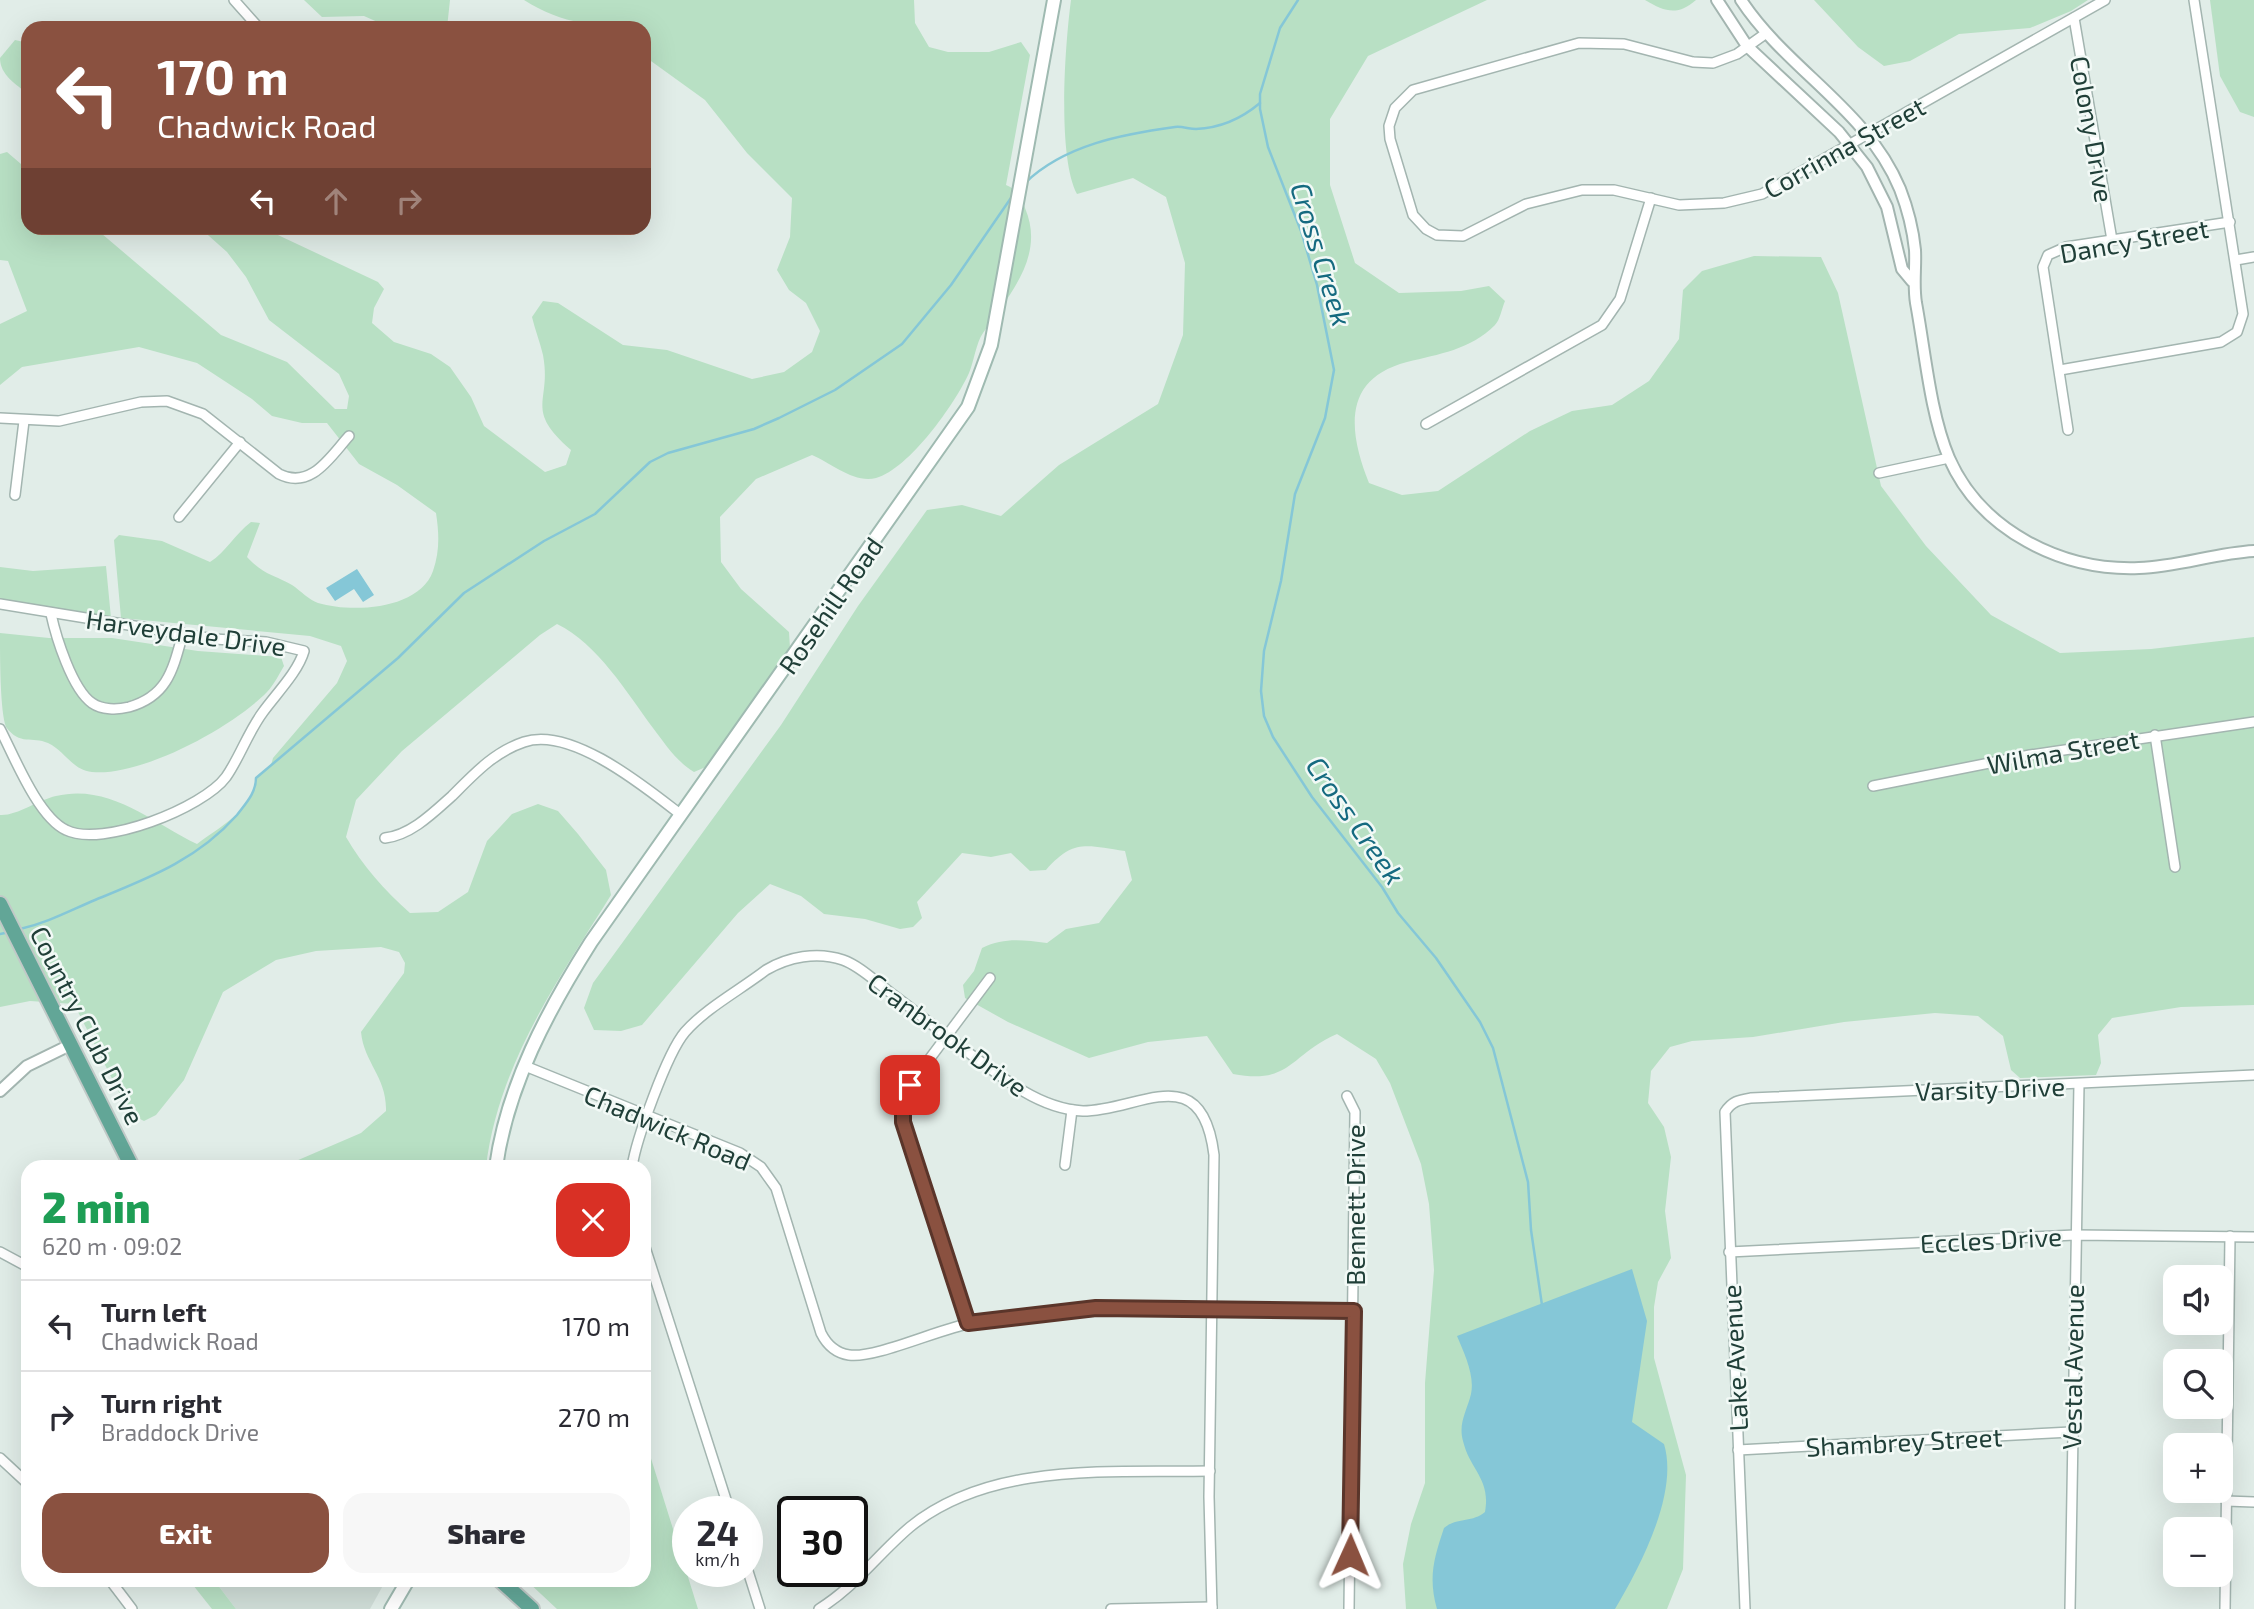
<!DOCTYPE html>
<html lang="en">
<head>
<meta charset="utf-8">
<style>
  :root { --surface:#fff; --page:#f7f7f7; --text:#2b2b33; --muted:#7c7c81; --line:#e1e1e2; --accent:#8a5140 }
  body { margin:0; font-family:"Exo 2",sans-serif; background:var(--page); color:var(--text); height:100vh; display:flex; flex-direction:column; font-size:26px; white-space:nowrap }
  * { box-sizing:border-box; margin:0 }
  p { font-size:23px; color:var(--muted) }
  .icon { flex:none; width:38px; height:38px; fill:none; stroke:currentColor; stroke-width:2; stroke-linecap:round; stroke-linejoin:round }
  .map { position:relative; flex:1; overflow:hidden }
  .panel { position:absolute; left:21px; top:1160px; width:630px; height:427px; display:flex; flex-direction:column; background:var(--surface); border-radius:21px; box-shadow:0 7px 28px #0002 }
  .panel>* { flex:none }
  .guide { position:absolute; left:21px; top:21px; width:630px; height:214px; border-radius:21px; box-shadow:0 7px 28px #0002; background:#8a5140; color:#fff; overflow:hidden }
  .buttons { position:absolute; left:2163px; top:1265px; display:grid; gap:14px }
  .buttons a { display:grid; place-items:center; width:70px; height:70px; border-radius:14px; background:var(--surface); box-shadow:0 7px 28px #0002; font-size:35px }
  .speed { position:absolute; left:672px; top:1496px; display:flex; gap:14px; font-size:35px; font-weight:700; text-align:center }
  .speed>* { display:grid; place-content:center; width:91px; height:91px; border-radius:50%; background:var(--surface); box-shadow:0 7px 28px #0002; line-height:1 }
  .speed small { font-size:18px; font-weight:400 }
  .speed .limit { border:4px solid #111; border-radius:10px; background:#fff; color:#111 }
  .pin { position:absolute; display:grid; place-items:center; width:60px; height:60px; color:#fff; margin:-30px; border-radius:14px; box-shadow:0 4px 10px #0006 }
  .me { position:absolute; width:77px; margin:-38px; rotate:1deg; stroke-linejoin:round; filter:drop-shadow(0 0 5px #0008) }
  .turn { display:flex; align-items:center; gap:24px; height:147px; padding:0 21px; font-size:32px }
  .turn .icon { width:91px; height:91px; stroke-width:2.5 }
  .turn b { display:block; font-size:49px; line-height:60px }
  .lanes { display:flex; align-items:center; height:66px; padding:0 21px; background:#0003; justify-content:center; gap:35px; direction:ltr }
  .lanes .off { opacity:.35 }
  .round { display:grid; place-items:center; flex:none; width:74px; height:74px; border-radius:21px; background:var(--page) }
  .head { display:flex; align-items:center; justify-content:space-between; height:119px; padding:0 21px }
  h1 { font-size:42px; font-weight:800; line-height:52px; color:#1e9e55 }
  .button { display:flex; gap:14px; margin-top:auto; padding:14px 21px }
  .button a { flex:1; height:80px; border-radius:21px; background:var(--accent); color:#fff; font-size:28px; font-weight:800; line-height:80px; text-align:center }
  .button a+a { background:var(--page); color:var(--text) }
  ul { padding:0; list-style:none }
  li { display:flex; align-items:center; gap:21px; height:91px; padding:0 21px; border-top:2px solid var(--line) }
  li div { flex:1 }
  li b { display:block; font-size:26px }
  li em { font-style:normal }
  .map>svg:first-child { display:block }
  .built { fill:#cfddd7 }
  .green { fill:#b8e0c4 }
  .water { fill:#85c7d7 }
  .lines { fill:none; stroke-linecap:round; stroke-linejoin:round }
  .stream { stroke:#85c7d7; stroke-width:2.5 }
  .minor-casing { stroke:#a3b5b0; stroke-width:12 }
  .tertiary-casing { stroke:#a3b5b0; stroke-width:14 }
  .secondary-casing { stroke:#9fbab1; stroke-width:16 }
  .primary-casing { stroke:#c1c9c7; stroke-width:18 }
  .minor { stroke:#fff; stroke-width:9 }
  .tertiary { stroke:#fff; stroke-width:10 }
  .secondary { stroke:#fff; stroke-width:12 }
  .primary { stroke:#62a697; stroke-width:14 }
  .route-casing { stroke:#5a352a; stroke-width:18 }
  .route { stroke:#8a5140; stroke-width:12 }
  .labels { text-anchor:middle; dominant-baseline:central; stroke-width:5; stroke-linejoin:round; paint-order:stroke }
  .street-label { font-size:26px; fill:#203f38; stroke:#f2f9f6 }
  .water-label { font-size:28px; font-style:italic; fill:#156a80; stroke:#f2f9f6 }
</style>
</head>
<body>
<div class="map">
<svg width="2254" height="1609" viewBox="0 0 2254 1609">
  <rect width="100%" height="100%" fill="#e1ede8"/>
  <path class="built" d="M214,1580H386L370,1609H236Z"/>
  <g class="green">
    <path d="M304,0H450L447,28H391L364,16L322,17Z"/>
    <path d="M524,0H914L915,23L929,47L948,52H989L1021,42L1030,55L1006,185C1017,189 1021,198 1025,208C1046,257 1008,296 983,333C976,343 974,361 969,373C955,404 909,469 876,478C855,484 831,463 812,455L756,479L720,517L721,562L741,589L789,632L790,648L708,766L694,772C676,761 666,745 653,728C627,693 598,644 557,624L540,635L402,751L356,800L346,837C363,866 384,890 410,913L438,912L468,892L487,841L512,814L538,804L558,811L578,834L606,870L611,895C558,980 498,1065 486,1167H282L361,1133L386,1111C387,1077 364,1063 361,1032L404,973L405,963L399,952L381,947L316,951L276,960L223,992L184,1080L156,1115L144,1121L130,1114L74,1004L30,1001L0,1007V815C17,816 38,800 56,796C109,783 152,822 197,844C218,828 256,808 256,778L271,765L273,758L337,683L347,661L341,646L310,636L121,618L114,540L119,535L162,541L210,562C226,552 235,534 251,522L260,523L247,557C264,575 272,574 292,585C301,591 309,600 318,603C352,613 419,610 433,571C440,551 439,533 436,513L397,485L359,464L327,423H302L272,416L252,399L197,363L139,347L22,367L0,385V324L27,311L8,261L0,260V154L7,152L28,170V228H95L221,335L287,362L335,409H347L349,396L339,374L269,320L246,277L227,252L200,228H263L378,282L384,289L374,308L372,323L394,342L431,354L450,367L471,397L484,426L545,472L566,465L571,450C523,408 552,403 543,355C540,342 535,330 532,317L543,301L558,303L623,345L667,350L752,379L784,372L812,352L820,331L806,303L789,290L777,270L790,237L792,198L747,153L705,100L644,56V28C601,28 561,24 524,0Z"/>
    <path d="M1071,0H1487L1368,56L1330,119V185L1355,263L1399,293L1461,291L1489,286L1505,301C1502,308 1500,320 1495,325C1470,350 1439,354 1407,362C1341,379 1349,433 1369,483L1402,495L1438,491L1530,431L1572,411L1612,405L1649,381L1679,339L1683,290L1702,271L1754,256L1821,257L1838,293L1881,486L1926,546L1991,615L2060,653L2151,649L2254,637V1005L2181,1007L2112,1018L2098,1035L2101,1063L2096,1075L2020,1078L2011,1070L2003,1036L1978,1016L1935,1013L1844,1022L1753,1037L1692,1041L1670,1047L1651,1071L1648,1103L1664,1127L1671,1157L1665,1211L1671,1258L1658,1282L1654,1307V1358L1686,1475L1683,1569L1667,1609H1406L1403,1564L1411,1524L1425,1483V1383L1434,1270L1429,1204L1421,1164L1390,1083L1376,1059L1337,1034C1290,1054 1292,1085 1233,1074L1207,1036L1148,1042L1089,1058L1008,1022L965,998L963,985L974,971L982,948C1004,937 1023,940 1047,943L1066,929L1099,923L1132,880L1125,851C1087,846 1074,838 1046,870L1030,871L1011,853L991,857L962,853L917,902L922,918L913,927L900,929L865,919L824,914L801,896L770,884L738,913L642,1025L621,1031L594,1030L584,1008L593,983L781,725L858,606L927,510L962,505L1001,516L1059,465L1158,404L1183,335L1185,263L1166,197L1133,178L1077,194C1057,156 1065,45 1071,0Z"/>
    <path d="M1645,0H1696C1678,16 1665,12 1645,0Z"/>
    <path d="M1814,0H2088L2071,11L2030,28L1959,34L1910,61L1884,66L1858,47Z"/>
    <path d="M2210,0H2254V117L2240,112L2220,76Z"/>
    <path d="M15,40L28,43V94C16,84 0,75 0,58Z"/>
    <path d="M106,566L111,618C74,611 37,608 0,600V567L33,571Z"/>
    <path d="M0,633L49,638H112L198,651L281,657L284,666C279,674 274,685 267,692C233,727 141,777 92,772C72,770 65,751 48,743C32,736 20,746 6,727C0,711 0,655 0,633Z"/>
    <path d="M644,1436L698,1609H557L526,1580H644Z"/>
    <path d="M189,1580H214L236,1609H212Z"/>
  </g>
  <g class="water">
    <path d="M357,569L374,595L363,602L354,589L335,601L326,588Z"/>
    <path d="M1632,1269L1647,1321L1632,1422L1664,1444C1679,1493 1640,1567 1615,1609H1437C1428,1578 1434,1558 1444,1528C1457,1517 1472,1523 1485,1512C1491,1479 1470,1470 1463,1441C1458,1423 1467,1411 1471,1394C1475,1375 1464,1353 1457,1336Z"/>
  </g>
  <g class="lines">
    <g class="stream">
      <path d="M1298,0L1280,28L1260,94V109L1268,147L1301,231L1317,285L1334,370L1325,418L1295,494L1281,581L1264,651L1261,691L1264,716L1273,737L1312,797L1382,887L1398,913L1436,958L1480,1022L1493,1048L1528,1182L1531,1230L1542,1305"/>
      <path d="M1025,183C1064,145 1123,134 1175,127C1182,126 1189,129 1196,129C1221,128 1241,119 1260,103"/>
      <path d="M20,929C47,923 69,911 95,900C149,878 197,860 237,815C246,803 256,793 256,778L398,658L464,593L544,541L595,514L650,462L668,453L754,429L779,418L835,390L902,344L951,285L1013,195"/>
      <path d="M0,934L10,932"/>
    </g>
    <g class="minor-casing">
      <g id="minor">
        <path d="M234,0L259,28"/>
        <path d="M2074,18L2112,240"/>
        <path d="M1765,34L1737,54L1713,63L1693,62L1624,44L1579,43L1413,90L1395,108L1389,126L1390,139L1413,215L1426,229L1437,235L1463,236L1526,204L1582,190H1614L1679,205L1724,203L1762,194L2105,0"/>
        <path d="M2236,260L2254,257"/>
        <path d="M2060,370L2221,342L2237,332L2243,314L2194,0"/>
        <path d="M0,418L59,421L141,402L167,401L203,414L279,474C311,490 330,457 349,436"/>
        <path d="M1426,424L1602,325L1620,299L1651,198"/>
        <path d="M2068,430L2043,267L2048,255L2066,247L2230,222"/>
        <path d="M1879,473L1949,458"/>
        <path d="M15,495L24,421"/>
        <path d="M179,517L240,442"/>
        <path d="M0,604L214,639L266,642L304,651C298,672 276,694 263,712C248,732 240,757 226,777C203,808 102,848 66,830C38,817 14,756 0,729"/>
        <path d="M51,614C56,637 72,689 92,703C102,710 117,710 129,707C168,696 173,669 183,633"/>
        <path d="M2155,735L2175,867"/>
        <path d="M1873,786L2030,755L2254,722"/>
        <path d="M385,838C411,835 433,813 452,796C474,774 494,752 524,742C571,726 645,787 680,814"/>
        <path d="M525,1066L740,1153L761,1167L776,1188L821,1333C827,1345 836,1353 849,1355C875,1359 941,1328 972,1323C1099,1303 1226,1310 1354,1311"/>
        <path d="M1347,1096L1355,1112L1349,1609"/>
        <path d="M1065,1165L1072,1110"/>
        <path d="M632,1167C636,1140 667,1053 685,1032C706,1008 740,990 766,970C788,957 817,951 843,960C860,966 876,982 891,993C934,1025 977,1062 1023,1091C1040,1101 1062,1110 1083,1111C1139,1111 1202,1057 1214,1155L1209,1497L1212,1609"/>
        <path d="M644,1244L730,1512"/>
        <path d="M0,1252L28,1267"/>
        <path d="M1729,1252L2075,1235L2254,1237"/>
        <path d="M968,1323L903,1122V1103L910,1085L990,978"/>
        <path d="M1738,1450L2071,1432"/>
        <path d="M0,1458L28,1484"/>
        <path d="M2226,1501L2254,1502"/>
        <path d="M747,1568L760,1609"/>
        <path d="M110,1580L132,1609"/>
        <path d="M819,1609C855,1587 878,1554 910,1527C991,1461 1112,1473 1210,1471"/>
        <path d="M1111,1609L1212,1607"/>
        <path d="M1745,1609L1725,1112C1732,1101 1739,1100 1751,1098L2254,1075"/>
        <path d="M2070,1609L2079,1084"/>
        <path d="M2225,1609L2230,1236"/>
      </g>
    </g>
    <g class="tertiary-casing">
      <g id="tertiary">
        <path d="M1717,0L1747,46L1839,132L1867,167L1887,207L1902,269L1912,281"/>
        <path d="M1741,0C1787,70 1867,109 1900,189C1907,207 1913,230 1915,250C1916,268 1913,284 1916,303C1925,351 1930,413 1949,458C1981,531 2062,571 2139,568C2178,567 2215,553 2254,551"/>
        <path d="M0,1091L27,1066L70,1045"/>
      </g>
    </g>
    <g class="secondary-casing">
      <g id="secondary">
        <path d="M496,1167C507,1086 548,1010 591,942L968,407L991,345L1054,0"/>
        <path d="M391,1609L408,1580"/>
      </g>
    </g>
    <g class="primary-casing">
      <g id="primary">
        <path d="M0,904L132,1167"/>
        <path d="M500,1580L532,1609"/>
      </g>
    </g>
    <use href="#minor" class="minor"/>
    <use href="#tertiary" class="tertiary"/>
    <use href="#secondary" class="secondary"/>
    <use href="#primary" class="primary"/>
  </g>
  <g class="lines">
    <g class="route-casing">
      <path id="route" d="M910,1085L903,1103V1122L968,1323L1096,1308L1354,1311L1350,1555"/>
    </g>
    <use href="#route" class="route"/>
  </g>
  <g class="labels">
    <g class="street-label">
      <text transform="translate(2093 129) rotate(80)">Colony Drive</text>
      <text transform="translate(1844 147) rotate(-29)">Corrinna Street</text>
      <text transform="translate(2134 240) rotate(-10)">Dancy Street</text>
      <text transform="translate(830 605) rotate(-55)">Rosehill Road</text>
      <text transform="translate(186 632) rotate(8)">Harveydale Drive</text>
      <text transform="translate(2063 751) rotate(-10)">Wilma Street</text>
      <text transform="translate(88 1025) rotate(63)">Country Club Drive</text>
      <text transform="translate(948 1034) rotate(36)">Cranbrook Drive</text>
      <text transform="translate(1990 1088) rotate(-2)">Varsity Drive</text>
      <text transform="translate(668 1127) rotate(23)">Chadwick Road</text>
      <text transform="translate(1354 1205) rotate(-90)">Bennett Drive</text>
      <text transform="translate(1991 1239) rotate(-3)">Eccles Drive</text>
      <text transform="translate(1734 1358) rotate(-93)">Lake Avenue</text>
      <text transform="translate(2072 1367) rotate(-89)">Vestal Avenue</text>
      <text transform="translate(1904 1441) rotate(-3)">Shambrey Street</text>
    </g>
    <g class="water-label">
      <text transform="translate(1322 254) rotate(73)">Cross Creek</text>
      <text transform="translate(1356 820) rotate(55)">Cross Creek</text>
    </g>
  </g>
</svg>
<div class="buttons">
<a><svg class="icon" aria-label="sound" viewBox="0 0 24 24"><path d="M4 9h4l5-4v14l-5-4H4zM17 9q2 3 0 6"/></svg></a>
<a><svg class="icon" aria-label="search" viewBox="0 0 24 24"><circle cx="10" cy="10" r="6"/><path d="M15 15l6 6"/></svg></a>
<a>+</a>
<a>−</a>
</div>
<div class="speed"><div>24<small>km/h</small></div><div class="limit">30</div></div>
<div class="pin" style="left:910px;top:1085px;background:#d93025"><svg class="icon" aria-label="arrive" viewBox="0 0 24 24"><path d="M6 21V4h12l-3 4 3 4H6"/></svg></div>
<svg class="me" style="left:1350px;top:1555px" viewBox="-20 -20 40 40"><path d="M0-17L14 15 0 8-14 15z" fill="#8a5140" stroke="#fff" stroke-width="4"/></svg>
<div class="guide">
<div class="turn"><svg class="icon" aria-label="left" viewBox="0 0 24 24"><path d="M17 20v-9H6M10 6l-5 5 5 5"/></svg><div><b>170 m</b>Chadwick Road</div></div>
<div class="lanes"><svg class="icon" aria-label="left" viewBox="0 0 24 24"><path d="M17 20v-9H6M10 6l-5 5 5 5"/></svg><svg class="icon off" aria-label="ahead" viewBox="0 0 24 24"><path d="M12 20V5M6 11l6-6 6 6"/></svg><svg class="icon off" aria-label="right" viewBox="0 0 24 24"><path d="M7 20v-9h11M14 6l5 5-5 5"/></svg></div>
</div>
<section class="panel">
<div class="head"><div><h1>2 min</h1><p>620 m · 09:02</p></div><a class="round" style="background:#d93025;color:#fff"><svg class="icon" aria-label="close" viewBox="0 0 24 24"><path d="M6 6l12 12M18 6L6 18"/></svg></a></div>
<ul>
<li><svg class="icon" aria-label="left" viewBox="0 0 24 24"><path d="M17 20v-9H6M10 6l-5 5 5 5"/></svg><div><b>Turn left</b><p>Chadwick Road</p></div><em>170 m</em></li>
<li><svg class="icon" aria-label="right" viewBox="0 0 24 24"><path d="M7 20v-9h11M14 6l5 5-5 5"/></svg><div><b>Turn right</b><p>Braddock Drive</p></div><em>270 m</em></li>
</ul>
<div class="button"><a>Exit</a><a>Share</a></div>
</section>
</div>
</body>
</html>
